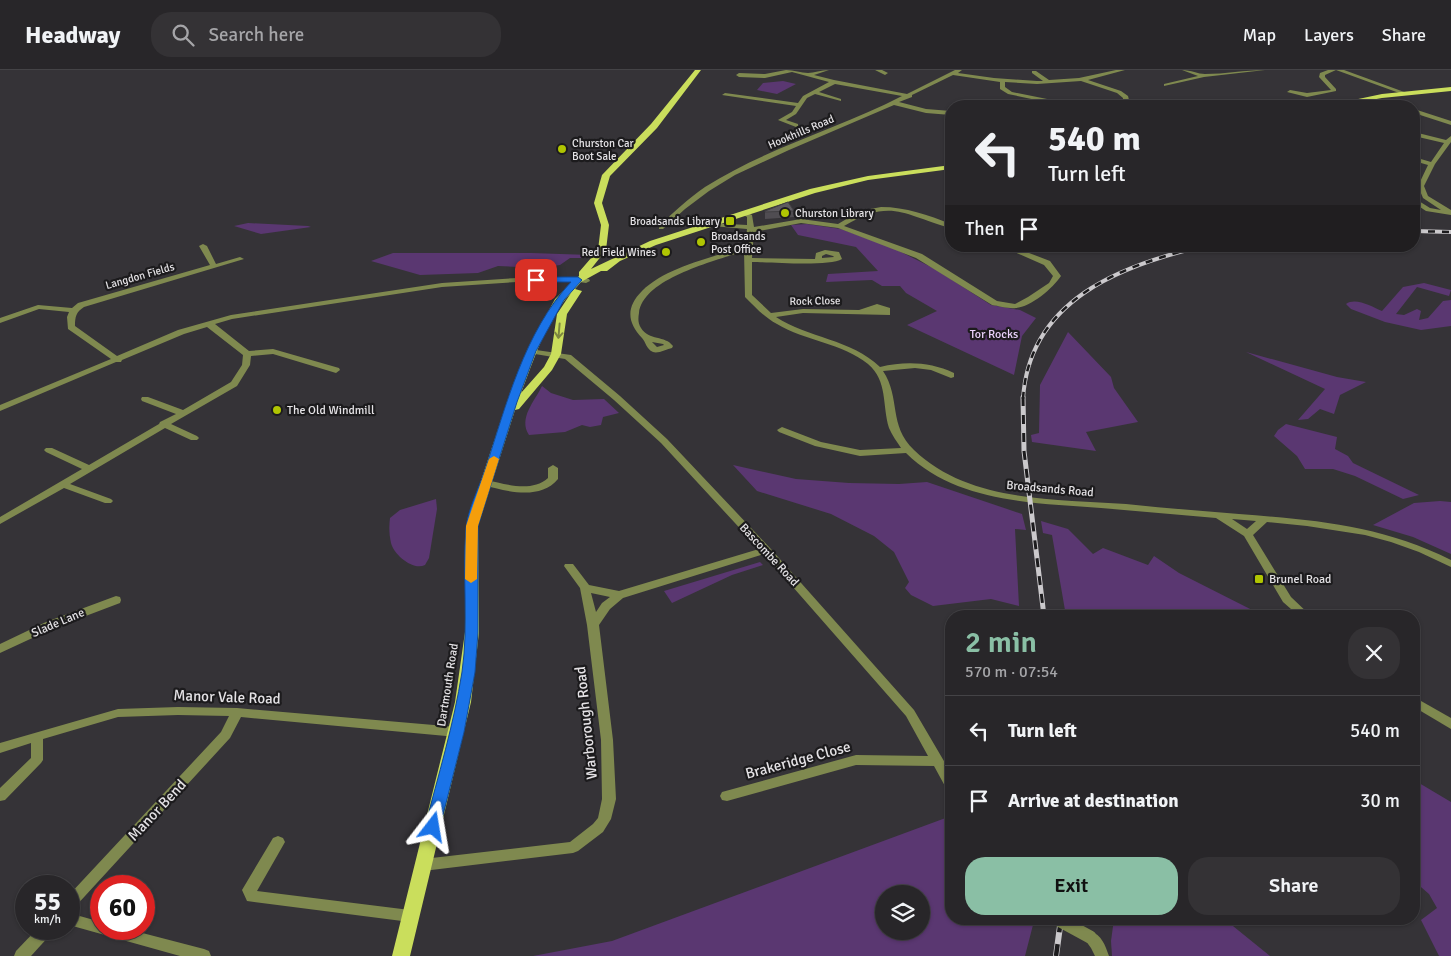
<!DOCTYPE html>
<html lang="en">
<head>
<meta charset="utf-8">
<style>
  :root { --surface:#282629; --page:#343235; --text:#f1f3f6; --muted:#a5a5a8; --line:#444346; --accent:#8abfa5 }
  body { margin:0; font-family:Signika,sans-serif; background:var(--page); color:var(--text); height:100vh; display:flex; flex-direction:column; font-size:19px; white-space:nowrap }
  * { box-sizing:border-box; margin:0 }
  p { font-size:16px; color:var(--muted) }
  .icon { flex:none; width:28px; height:28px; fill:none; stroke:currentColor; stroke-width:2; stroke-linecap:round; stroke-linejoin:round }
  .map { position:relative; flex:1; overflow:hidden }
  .sheet { position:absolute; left:945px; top:540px; width:475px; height:315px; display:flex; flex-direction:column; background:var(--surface); border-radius:20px; box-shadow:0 1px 4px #0004,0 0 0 1px var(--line) }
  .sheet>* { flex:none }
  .guide { position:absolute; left:945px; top:30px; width:475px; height:152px; border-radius:20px; box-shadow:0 1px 4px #0004,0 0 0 1px var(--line); background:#282629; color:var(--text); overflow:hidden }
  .buttons { position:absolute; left:875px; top:815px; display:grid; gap:10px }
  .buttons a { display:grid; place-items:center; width:55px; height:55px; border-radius:50%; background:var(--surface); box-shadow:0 1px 4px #0004,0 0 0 1px var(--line); font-size:25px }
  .speed { position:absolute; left:15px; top:805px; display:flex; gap:10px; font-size:25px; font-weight:700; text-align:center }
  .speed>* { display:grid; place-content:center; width:65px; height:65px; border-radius:50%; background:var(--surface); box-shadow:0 1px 4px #0004,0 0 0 1px var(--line); line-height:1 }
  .speed small { font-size:12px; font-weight:400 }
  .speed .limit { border:8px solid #d22; background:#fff; color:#111 }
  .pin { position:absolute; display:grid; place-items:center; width:42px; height:42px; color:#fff; margin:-21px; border-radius:10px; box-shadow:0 2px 8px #0006 }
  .me { position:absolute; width:55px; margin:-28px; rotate:14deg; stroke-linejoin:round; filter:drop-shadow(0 0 4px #0008) }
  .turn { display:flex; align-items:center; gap:18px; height:105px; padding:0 20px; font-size:22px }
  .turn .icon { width:65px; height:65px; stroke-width:2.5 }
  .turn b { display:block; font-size:35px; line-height:42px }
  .then { display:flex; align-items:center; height:48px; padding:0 20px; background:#0003; gap:10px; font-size:19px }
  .round { display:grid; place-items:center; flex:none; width:52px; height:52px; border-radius:20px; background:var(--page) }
  .head { display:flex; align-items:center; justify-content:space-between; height:85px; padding:0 20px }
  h1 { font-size:30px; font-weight:600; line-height:38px; color:var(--accent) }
  .button { display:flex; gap:10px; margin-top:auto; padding:10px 20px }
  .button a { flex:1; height:58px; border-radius:20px; background:var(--accent); color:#111; font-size:20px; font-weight:600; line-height:58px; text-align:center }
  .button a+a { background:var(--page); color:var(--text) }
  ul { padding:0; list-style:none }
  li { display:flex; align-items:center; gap:15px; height:70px; padding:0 20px; border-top:1px solid var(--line) }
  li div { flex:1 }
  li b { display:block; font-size:19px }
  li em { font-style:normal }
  header { display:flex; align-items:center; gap:30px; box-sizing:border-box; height:70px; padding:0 25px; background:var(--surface); border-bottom:1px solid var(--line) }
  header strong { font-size:24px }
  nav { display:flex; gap:28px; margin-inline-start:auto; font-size:18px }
  .search { width:350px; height:45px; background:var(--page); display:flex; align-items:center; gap:12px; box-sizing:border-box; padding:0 18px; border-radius:20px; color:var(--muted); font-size:19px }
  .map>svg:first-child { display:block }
  .green { fill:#5a3771; fill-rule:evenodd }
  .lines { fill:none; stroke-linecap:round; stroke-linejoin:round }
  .street { fill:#7f894f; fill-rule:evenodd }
  .primary { fill:#cade5c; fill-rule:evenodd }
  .rail-far2-casing { stroke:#cbc9cc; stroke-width:4 }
  .rail-far1-casing { stroke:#cbc9cc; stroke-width:5 }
  .rail-casing { stroke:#cbc9cc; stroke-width:6 }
  .rail-far2 { stroke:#1c1b1d; stroke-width:2.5; stroke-dasharray:7; stroke-linecap:butt }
  .rail-far1 { stroke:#1c1b1d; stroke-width:3; stroke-dasharray:9; stroke-linecap:butt }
  .rail { stroke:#1c1b1d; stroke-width:4.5; stroke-dasharray:12; stroke-linecap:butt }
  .street-bridge { stroke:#7f894f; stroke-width:13 }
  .wall { fill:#504d52 }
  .building { fill:#5d5a5f; stroke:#413f42 }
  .oneway { stroke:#7c8640 }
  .route { fill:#1a73e8; stroke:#114b97 }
  .slow { fill:#f59e0b }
  .poi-dot { fill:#b0c502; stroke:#1c1b1d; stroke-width:2 }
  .labels { text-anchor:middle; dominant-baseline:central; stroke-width:4.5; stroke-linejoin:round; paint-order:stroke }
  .far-street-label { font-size:11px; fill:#e4e2e5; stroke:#1c1b1d }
  .far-poi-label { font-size:11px; fill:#e4e2e5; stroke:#1c1b1d; text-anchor:start }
  .park-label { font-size:12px; fill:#ebd3fc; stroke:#1c1b1d }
  .poi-label { font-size:12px; fill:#e4e2e5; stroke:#1c1b1d; text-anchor:start }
  .street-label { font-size:12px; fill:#e4e2e5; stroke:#1c1b1d }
  .near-street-label { font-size:15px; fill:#e4e2e5; stroke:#1c1b1d }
</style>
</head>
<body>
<header>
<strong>Headway</strong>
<div class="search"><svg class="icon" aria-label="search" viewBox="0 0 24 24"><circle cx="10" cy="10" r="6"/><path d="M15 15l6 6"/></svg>Search here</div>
<nav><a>Map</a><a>Layers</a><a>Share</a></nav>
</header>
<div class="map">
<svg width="1451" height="886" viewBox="0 0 1451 886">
  <rect width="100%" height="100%" fill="#353337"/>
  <g class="green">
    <path d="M783,11L796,14L777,24L757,20L763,13Z"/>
    <path d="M248,153L308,156L311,157L261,164L234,156Z"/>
    <path d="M807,154L841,159L893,178L935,199L991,235L1020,240L1036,248L1022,266L1014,305L907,255L937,241L906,223L900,216H882L872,210L826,212L828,204L878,201L856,177L798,165L791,155Z"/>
    <path d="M393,183H531L590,185L589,188H570L560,195L539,198L498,196L478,203L420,205L371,191Z"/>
    <path d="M1424,213L1451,220L1449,226L1417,217L1396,244L1404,245L1417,239L1421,241L1419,250L1428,248L1443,231L1451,230V256L1421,260L1385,252L1351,239L1346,234C1356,227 1372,237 1382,241L1403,217Z"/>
    <path d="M1068,262L1111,307L1114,318L1138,352L1086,362L1096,381L1032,372L1031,365L1039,363L1040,315Z"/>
    <path d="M1246,282L1337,307L1366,312L1340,325L1334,344L1320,339L1308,349L1298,350L1325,319Z"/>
    <path d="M542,316L551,323L573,330L604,329L619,343L603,347L601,355L590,357L582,355L565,362L529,365C518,348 535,331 542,316Z"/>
    <path d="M1286,354L1337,367L1335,379L1348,386L1353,393L1419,425L1403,429L1355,406L1333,399H1305L1297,386L1274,366L1278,360Z"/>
    <path d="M733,395L796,409L849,413L899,414L927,412L1022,444L1026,460L1015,459L1019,536L991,529L933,536L911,525L905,518L909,512L894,482L874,466L831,444L757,421Z"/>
    <path d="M436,429L437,439L429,488L425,495C413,501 394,485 391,473C389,464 389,456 390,448L400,440Z"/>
    <path d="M1440,431L1451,432V484L1413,467L1373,455L1414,433Z"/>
    <path d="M1041,451L1068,459L1093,484L1103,478L1148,495L1154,486L1179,503L1264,546H1066L1052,465L1043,463Z"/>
    <path d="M760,492L763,495L732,505L672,533L664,521Z"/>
    <path d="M1414,710L1451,732V886H1439L1421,850L1437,838L1429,824L1414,811Z"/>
    <path d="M951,746V849H1030L1034,851L1025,886H533L612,871ZM884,824H921V861H884Z"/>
    <path d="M1114,849H1218L1228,852L1270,886H1112L1111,871Z"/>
  </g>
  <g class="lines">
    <g class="street">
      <path d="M786,0C794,0 801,3 808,3C814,3 821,0 829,0L814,5L834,10L907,24L955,0H962L958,3L994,8L1037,11H1043L1032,3V1H1036L1049,10L1079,8L1116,0H1125L1088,10L1121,21L1128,26L1129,30L1115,36H1108L1123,29V28L1117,23L1081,11L1037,14L1005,12V17L1012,22L1062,32V34L1060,35L1008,24L1000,19V12L953,5L912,25V27L899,32L926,39L951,41V45L926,43L894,35L789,80L735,105L709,121L685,139L663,159H659V157C673,142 688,129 705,117C766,78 838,59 902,26L835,14L819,22L841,29V31L815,24L807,28L796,44L786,50L798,54V56L796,57L778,50L792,42L796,36L722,25L725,23L798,33L803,26L829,12L792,2L765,8L739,7L736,5L739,3L765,4Z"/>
      <path d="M875,0H882L888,3L885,5Z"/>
      <path d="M1182,0C1191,0 1198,4 1205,4C1225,4 1245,0 1265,0L1204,7L1164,16V14L1198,6Z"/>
      <path d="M1328,0H1336L1325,5V7L1336,19V21L1307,27L1287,22L1290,20L1307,23L1331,20L1319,7L1320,3Z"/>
      <path d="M1336,0H1344L1407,23L1402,24Z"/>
      <path d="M1414,39L1451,51V55L1414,43Z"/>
      <path d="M1414,62L1446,70L1451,66V72L1435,94L1424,116L1428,126L1451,140V145L1426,141L1414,133V128L1430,138L1441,140L1423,128L1418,116L1428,95L1414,91V87L1431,92L1444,73L1414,66Z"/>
      <path d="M881,137C906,137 928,145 951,154V158C905,146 892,127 844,156L922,184L997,231L1015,234L1028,227L1049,213L1053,206L1044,195L1001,176H1011L1050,191L1061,206C1053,218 1031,237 1016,238C1009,239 999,236 992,235L916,188L838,158L801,153L754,162L752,188L815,189L816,183L825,180L839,182L842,189C829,197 770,192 752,192V225L771,243L803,239L859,240L877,234L890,238V245L803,243L776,247C808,268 851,269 880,297C906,291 930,292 954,303V307L951,308L931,300L915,298L883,301C901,328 888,355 914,380C969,433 1056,429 1126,434C1164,438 1201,441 1239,444C1315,450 1381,455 1451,490V497L1419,482L1391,472L1365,465L1307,456L1267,452L1253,465L1291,527L1311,546H1299L1283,532L1244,466L1216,448C1178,445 1139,441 1101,438C1035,433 957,433 906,383L860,386L815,376L779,362L777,360L782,357L821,372L860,380L901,378C897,372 892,365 889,358C882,335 888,311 868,294C842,273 805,271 777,254C764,247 755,237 745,227L744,181C716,191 643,208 639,243C638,249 638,253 641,258C649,271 665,265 673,276L672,278C667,279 658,284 653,282C646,279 646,272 642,268C627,252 626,237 642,221C666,197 713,187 745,177L747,159L712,156L710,155V153L747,155V147L740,143L743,141L752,145L754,157L801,149L838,154L860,141ZM826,184L833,186L834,187L822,188V186ZM652,272L663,274L664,275L657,277ZM1232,449L1256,451L1247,459Z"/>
      <path d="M203,174L207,176L216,194L240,187L244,189L84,237C76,242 75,247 75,256L117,286L178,260L231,245L442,213L517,208L573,207L589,209L590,211L586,213L573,211L517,212L442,217L232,249L215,254L249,281L273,279L339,298L340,300L336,303L273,284L251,286L250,295L237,316L171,354L197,366L199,368L197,370H191L165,358L70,414L111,429L113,431L111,433H105L64,418L0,454V447L82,399L46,382L44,380L46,378H52L89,395L159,354L160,352L176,344L142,331L141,329L142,327H148L183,340L231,312L242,295L243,285L207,257L184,264L122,290L121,292H116L0,341V335L111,289L68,259L67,247L69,242L39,239L0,253V248L38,235L72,238L78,233L210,195L199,176Z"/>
      <path d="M529,279L571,285L620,326L667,369L770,478L914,640L951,703V719L946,718L934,696L856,695L727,731L722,730L720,726L722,722L856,685L928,686L906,646L764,484L623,528L610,539L599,555L613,670L616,729L611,749L603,762L578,781L573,783L423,801L418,799L416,795L418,791L423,789L570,772L593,754L598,748L602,729L601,670L587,555L580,518L564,496L565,494H573L589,515L619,521L759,479L661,373L614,330L565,289L529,283ZM591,523L610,527L602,533L596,542Z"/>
      <path d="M553,395L558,398V409C540,431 506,421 483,415L481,413L486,410C506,414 531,423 548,408V398Z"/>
      <path d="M116,526L120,527L121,530L120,533L54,558L0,583V574L46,552Z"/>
      <path d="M1414,627L1451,648V659L1414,637Z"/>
      <path d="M178,637L237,638L457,657L461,659L463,662L461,665L457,667L241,647L230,668L74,838L69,840V825L221,662L229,646L178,645L118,647L43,669V690L41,693L5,730L0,731V718L31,688V673L0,683V673L118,639Z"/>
      <path d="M278,766L283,768L285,772L257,821L410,840L415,842L417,846L415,850L410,852L247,831L242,820L273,768Z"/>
      <path d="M69,843L101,852V859H127L204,879L209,881L211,886H180L69,855Z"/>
      <path d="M37,859H53L51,864L31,886H14L16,881Z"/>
      <path d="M1090,861C1102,865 1105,875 1109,886H1095L1091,878L1083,867L1085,862Z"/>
    </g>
    <g class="primary">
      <path d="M695,0H701L657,58L610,106L602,133L609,155L606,180L591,199L650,171L810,119L868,106L951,95V99L868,110L815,123L656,175L620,191L607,201H601L581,212L575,219L582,221L567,244L561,284L552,300L519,339L515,340L478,456L479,562L471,632L410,886H392L455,632L465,562L466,456L507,332L527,281L555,229L579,206V202L598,180L601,155L594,133L602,105L651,54ZM571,223L557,244L551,284L544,297L521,323C534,290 546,249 571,223Z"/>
      <path d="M1451,17V21L1382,28L1338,36H1325L1382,24Z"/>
    </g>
    <g class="rail-far2-casing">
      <g id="rail-far2">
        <path d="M1414,161L1451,162"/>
        <path d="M1023,329C1029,230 1121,195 1204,176"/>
      </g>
    </g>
    <g class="rail-far1-casing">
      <path id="rail-far1" d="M1023,327L1024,381L1044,546"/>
    </g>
    <g class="rail-casing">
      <path id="rail" d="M1056,886L1061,849"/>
    </g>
    <use href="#rail-far2" class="rail-far2"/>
    <use href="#rail-far1" class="rail-far1"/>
    <use href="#rail" class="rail"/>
    <path class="street-bridge" d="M1057,849L1090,867"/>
  </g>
  <path class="wall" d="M765,141H794V147L765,149Z"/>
  <path class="building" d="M788,132L794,141L765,142V141Z"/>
  <defs><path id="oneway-shaft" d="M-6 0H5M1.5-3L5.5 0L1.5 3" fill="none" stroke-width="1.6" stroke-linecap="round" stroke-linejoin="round" transform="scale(1.25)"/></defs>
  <use class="oneway" href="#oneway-shaft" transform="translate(559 261) rotate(95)"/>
  <path class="route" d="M536,207H578L582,210L564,230L536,281L517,332L478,456V562L475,602L464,662L440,757L438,761L433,763L427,761L425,757C438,706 454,654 462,602C469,554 462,506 466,458C468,439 479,418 485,400C506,336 524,262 571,212H533V208Z"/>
  <path class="slow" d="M494,386L499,389L478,456L477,509L471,513L465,509L466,456L489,389Z"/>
  <g class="poi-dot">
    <circle cx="562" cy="79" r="5"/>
    <circle cx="785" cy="143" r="5"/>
    <rect x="725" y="146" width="10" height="10" rx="2.5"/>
    <circle cx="701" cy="172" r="5"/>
    <circle cx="666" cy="182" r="5"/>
    <circle cx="277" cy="340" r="5"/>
    <rect x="1254" y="504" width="10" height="10" rx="2.5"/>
  </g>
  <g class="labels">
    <g class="far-street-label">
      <text transform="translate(801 62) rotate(-23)">Hookhills Road</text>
      <text transform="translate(140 206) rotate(-16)">Langdon Fields</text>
      <text transform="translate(815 231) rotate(-1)">Rock Close</text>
    </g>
    <g class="far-poi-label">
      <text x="572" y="73">Churston Car<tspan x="572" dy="13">Boot Sale</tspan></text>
      <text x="795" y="143">Churston Library</text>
      <text x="720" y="151" text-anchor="end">Broadsands Library</text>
      <text x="711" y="166">Broadsands<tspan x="711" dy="13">Post Office</tspan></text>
      <text x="656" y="182" text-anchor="end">Red Field Wines</text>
    </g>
    <g class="park-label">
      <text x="994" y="264">Tor Rocks</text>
    </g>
    <g class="poi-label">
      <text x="287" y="340">The Old Windmill</text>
      <text x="1269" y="509">Brunel Road</text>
    </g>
    <g class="street-label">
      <text transform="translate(1050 419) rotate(5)">Broadsands Road</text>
      <text transform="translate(769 485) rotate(47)">Bascombe Road</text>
      <text transform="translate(58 553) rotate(-23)">Slade Lane</text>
      <text transform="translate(448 615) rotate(-81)">Dartmouth Road</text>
    </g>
    <g class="near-street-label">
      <text transform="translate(227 627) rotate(2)">Manor Vale Road</text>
      <text transform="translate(586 653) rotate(-96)">Warborough Road</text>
      <text transform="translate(798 690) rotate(-15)">Brakeridge Close</text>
      <text transform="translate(157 740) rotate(-47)">Manor Bend</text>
    </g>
  </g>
</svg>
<div class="buttons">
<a><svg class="icon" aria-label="layers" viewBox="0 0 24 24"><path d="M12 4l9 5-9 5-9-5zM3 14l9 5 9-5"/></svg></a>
</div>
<div class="speed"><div>55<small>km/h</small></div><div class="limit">60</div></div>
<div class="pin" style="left:536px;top:210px;background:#d93025"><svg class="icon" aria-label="arrive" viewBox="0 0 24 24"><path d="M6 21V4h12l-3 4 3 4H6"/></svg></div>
<svg class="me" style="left:433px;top:757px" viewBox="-20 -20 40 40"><path d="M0-17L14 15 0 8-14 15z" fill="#1a73e8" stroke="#fff" stroke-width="4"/></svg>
<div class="guide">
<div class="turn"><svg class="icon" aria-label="left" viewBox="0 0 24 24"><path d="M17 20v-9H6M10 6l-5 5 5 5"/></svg><div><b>540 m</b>Turn left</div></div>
<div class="then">Then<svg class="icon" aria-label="arrive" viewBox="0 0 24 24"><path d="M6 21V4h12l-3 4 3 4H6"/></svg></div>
</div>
<section class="sheet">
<div class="head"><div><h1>2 min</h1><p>570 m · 07:54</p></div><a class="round"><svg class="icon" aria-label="close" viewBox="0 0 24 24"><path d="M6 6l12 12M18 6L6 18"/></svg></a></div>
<ul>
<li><svg class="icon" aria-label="left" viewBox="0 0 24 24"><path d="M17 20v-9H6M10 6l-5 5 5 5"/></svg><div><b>Turn left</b></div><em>540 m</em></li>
<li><svg class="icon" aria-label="arrive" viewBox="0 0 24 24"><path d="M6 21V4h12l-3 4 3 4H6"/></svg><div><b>Arrive at destination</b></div><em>30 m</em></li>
</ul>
<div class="button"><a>Exit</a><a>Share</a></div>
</section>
</div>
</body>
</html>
